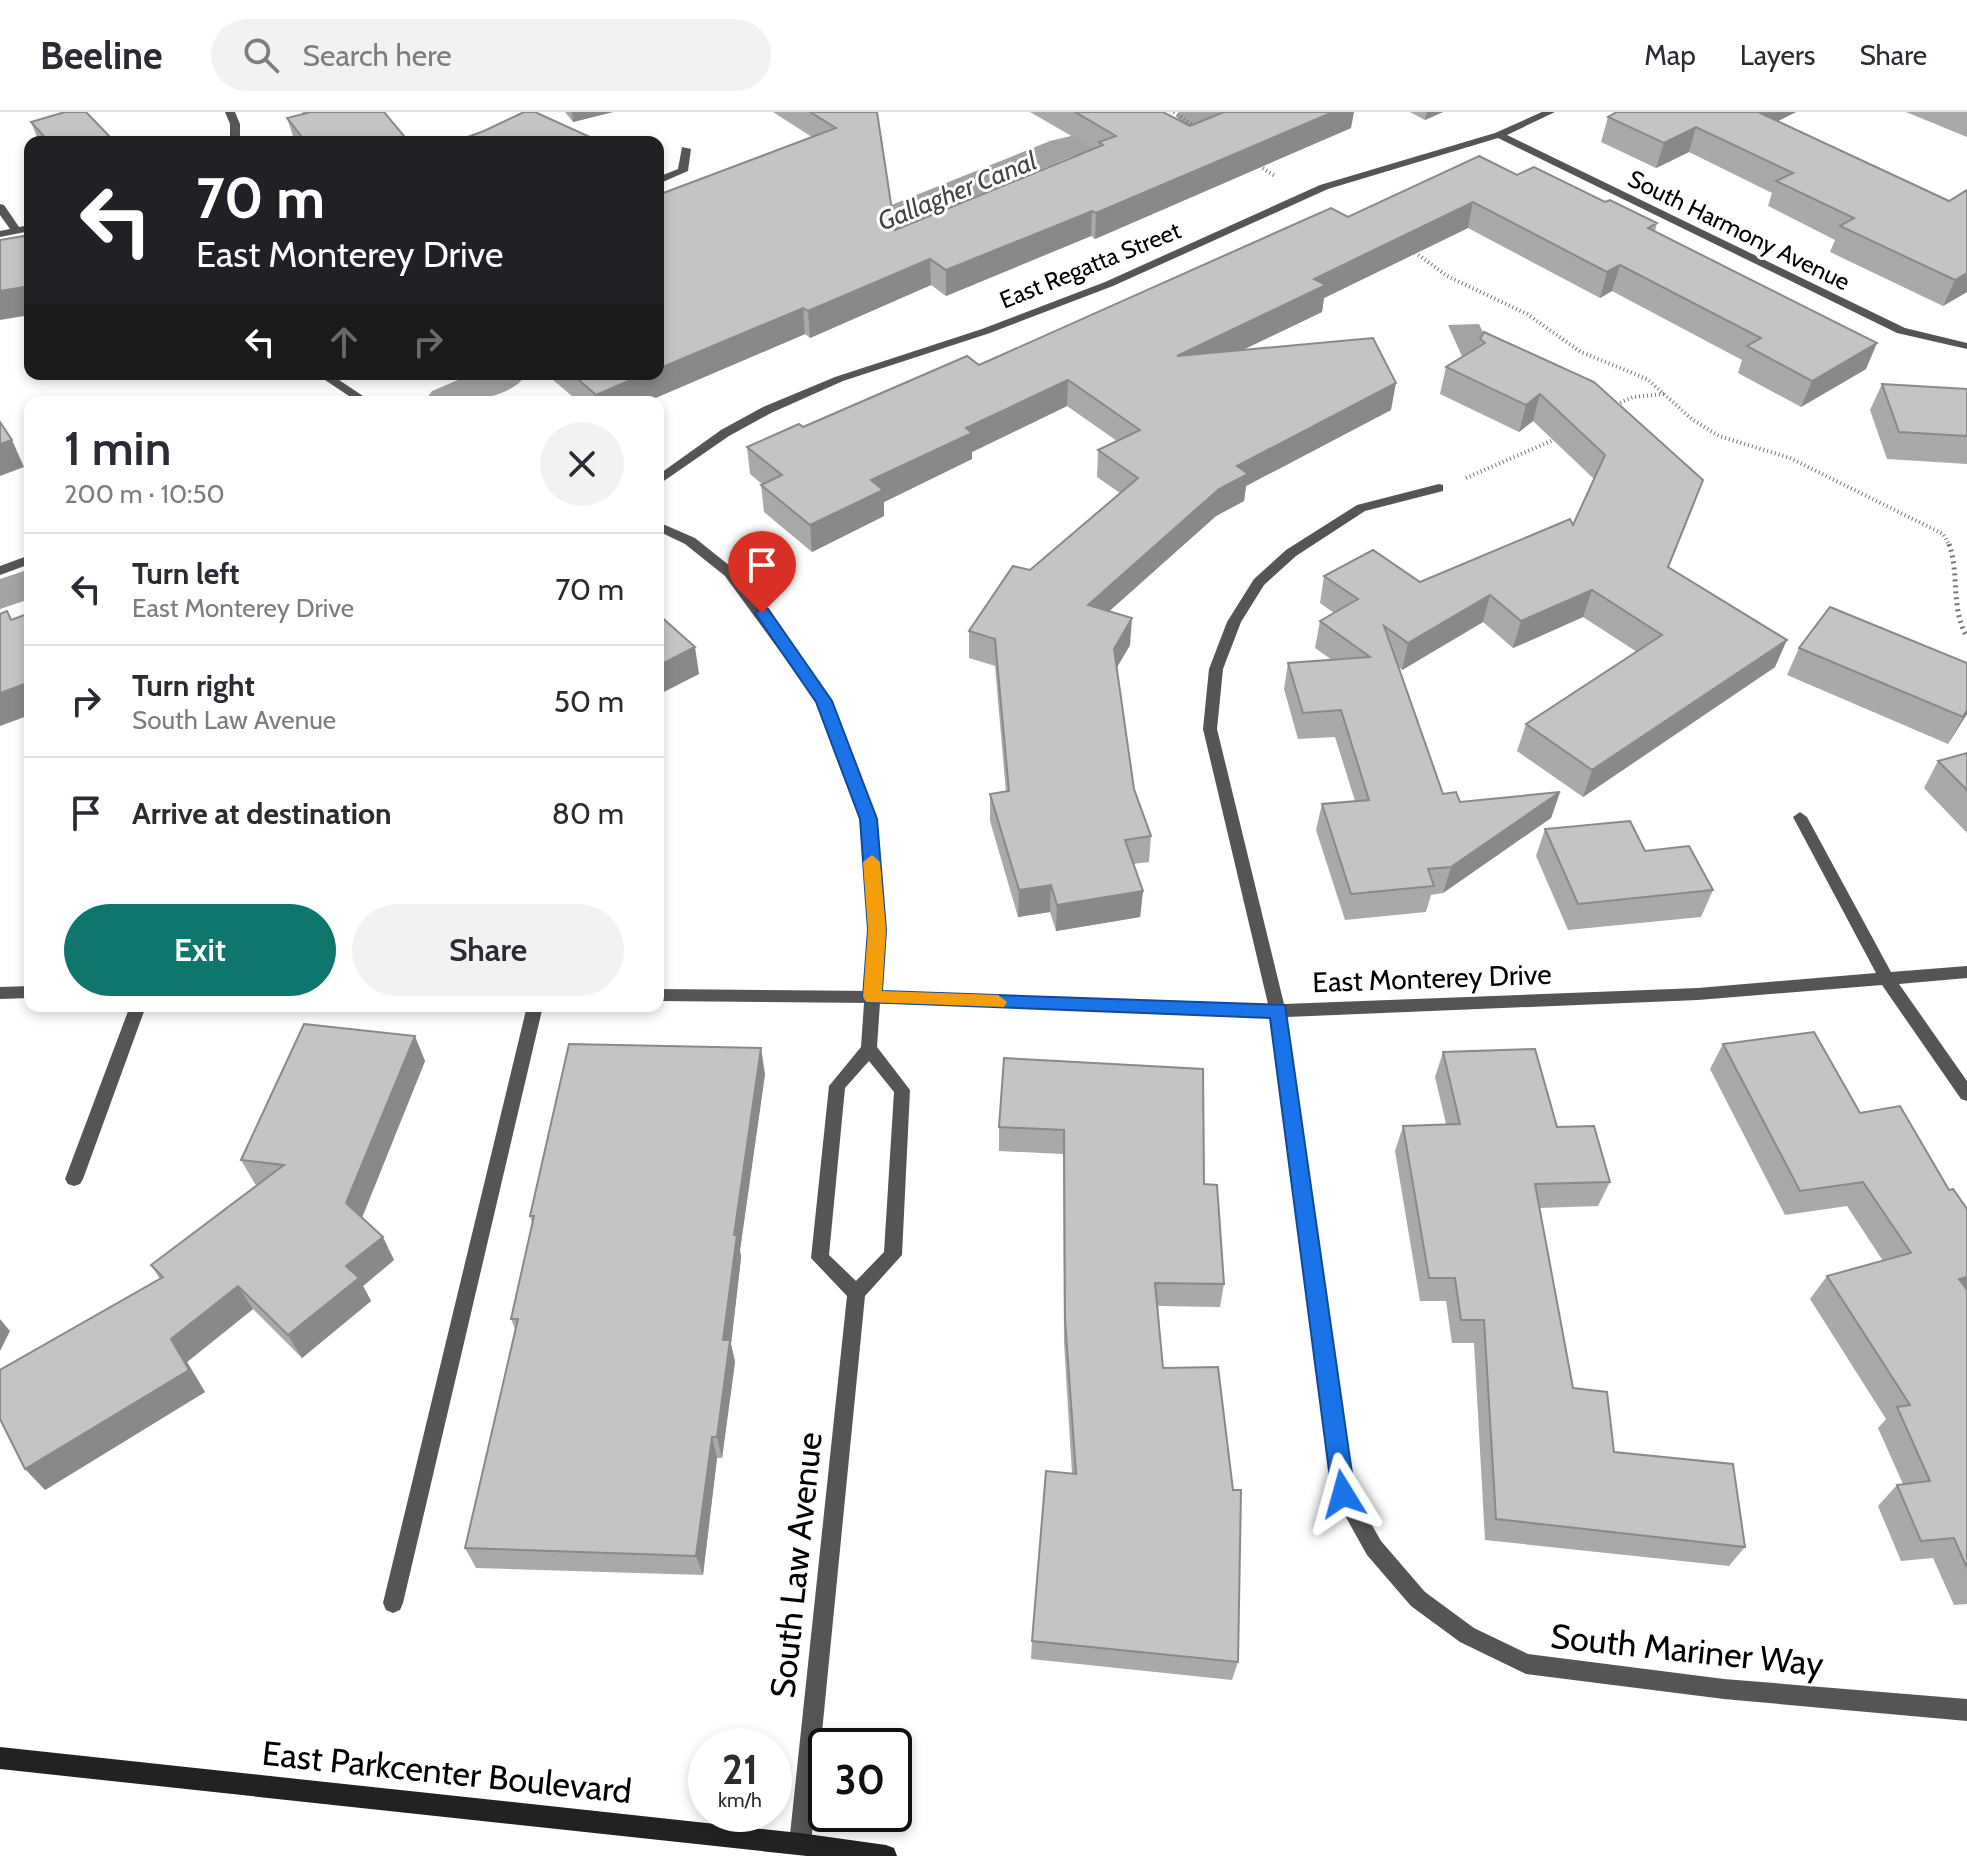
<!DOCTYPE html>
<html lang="en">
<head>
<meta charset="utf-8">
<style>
  :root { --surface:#fff; --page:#f2f2f3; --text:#2b2b33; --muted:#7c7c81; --line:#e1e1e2; --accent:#0f766e }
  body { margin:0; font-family:Cabin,sans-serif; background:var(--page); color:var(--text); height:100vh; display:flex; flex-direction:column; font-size:30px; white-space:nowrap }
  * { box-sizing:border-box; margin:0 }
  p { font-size:26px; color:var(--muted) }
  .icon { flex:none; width:44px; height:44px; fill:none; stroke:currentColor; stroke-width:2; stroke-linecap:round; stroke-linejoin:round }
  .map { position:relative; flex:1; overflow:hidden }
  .sheet { position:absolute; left:24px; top:284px; width:640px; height:616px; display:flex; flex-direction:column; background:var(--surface); border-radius:16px; box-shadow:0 4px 12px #0003 }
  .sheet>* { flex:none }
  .banner { position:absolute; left:24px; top:24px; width:640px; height:244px; border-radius:16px; box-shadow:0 4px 12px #0003; background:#202124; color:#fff; overflow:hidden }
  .speed { position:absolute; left:688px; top:1616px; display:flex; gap:16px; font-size:40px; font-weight:700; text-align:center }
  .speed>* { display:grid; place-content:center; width:104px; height:104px; border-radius:50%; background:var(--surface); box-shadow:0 4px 12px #0003; line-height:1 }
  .speed small { font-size:20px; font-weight:400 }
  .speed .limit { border:4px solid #111; border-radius:12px; background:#fff; color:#111 }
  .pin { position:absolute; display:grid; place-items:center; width:68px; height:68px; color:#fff; margin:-82px -34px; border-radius:50% 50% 50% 0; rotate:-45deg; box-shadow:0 0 8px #0007 }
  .pin .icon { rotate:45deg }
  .me { position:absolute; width:88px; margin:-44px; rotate:352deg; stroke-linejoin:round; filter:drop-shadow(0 0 6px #0008) }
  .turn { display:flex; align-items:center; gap:28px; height:168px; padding:0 40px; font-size:36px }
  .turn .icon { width:104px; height:104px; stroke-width:2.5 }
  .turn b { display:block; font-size:56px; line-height:68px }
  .lanes { display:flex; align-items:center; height:76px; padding:0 40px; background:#0003; justify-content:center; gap:40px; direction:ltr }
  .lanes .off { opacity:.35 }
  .round { display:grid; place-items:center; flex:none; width:84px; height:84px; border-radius:42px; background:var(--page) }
  .summary { display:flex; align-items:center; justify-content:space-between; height:136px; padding:0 40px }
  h1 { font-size:48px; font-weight:600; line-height:60px }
  .action { display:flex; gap:16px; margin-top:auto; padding:16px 40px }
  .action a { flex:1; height:92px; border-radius:48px; background:var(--accent); color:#fff; font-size:32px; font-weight:600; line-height:92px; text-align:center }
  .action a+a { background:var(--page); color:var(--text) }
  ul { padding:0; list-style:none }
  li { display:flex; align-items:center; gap:24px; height:112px; padding:0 40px; border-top:2px solid var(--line) }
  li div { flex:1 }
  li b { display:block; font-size:30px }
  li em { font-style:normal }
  header { display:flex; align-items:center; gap:48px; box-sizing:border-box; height:112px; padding:0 40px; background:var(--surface); border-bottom:2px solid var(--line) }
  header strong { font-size:38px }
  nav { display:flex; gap:44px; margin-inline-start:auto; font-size:28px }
  .search { width:560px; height:72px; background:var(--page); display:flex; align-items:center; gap:20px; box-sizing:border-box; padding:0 28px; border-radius:44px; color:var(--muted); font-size:30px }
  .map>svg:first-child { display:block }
  .water { fill:#a3a3a3 }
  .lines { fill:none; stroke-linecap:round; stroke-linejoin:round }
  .canal { fill:#a3a3a3; fill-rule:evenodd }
  .path-far1 { stroke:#777; stroke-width:4; stroke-dasharray:1 3; stroke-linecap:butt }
  .path { stroke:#777; stroke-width:5; stroke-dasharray:2 4; stroke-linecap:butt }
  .service { fill:#555; fill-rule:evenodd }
  .minor { fill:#555; fill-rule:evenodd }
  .tertiary { fill:#555; fill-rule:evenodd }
  .secondary { fill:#222; fill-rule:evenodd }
  .wall { fill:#a9a9a9 }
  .shaded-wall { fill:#898989 }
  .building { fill:#c4c4c4; stroke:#898989; stroke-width:2 }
  .route { fill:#1a73e8; stroke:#114b97; stroke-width:2 }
  .slow { fill:#f59e0b }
  .labels { text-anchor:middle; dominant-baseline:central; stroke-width:6; stroke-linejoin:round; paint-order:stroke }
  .far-street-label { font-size:24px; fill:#000; stroke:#fff }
  .far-water-label { font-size:26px; font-style:italic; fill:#444; stroke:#fff }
  .street-label { font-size:28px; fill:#000; stroke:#fff }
  .near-street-label { font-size:34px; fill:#000; stroke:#fff }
</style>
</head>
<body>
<header>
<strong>Beeline</strong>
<div class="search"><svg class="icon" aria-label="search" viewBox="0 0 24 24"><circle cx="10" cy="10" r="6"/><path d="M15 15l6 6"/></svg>Search here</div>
<nav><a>Map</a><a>Layers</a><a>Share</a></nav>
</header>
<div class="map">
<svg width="1967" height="1744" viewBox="0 0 1967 1744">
  <rect width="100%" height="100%" fill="#fff"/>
  <path class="water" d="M1479,212L1497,249L1465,251L1448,213Z"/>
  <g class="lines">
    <g class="canal">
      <path d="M1179,0H1226L1221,7L1193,14L1181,11L1176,4Z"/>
      <path d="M1155,4L1167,7L1172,14L1167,21L1073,44L838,141L825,144L812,141L807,133L812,125L1050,29Z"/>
      <path d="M472,262H527C508,290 458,290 428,290L426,287L432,279Z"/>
      <path d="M30,457V487L0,497V467Z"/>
    </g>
    <g class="path-far1">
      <path d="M1174,0L1196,16"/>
      <path d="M1256,52L1275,64"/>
      <path d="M1412,138L1447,164L1527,202L1581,240L1647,267L1693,308L1719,324L1790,346L1943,422L1950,434"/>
      <path d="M1613,294L1633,285L1664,282"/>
      <path d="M1466,366L1560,325"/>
    </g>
    <path class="path" d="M1949,432C1960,463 1950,495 1967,525"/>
    <path class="service" d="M527,894H543L403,1491L400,1498L393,1501L386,1498L383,1491Z"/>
    <g class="minor">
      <path d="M1542,0H1555L1507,23L1905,216L1967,231V237L1897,221L1498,26L1328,77L1113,174L990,221L843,269L771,301L729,324L658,373V363L721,318L763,295L835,265L982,217L1105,170L1320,73L1495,21Z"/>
      <path d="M682,35L691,37L688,59L658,72V65L678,57Z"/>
      <path d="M0,92L4,93L19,115L30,113V119L0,125V119L10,117L0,103Z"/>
      <path d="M1439,372L1443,373V379L1365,399L1296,444L1264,473L1241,510L1223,557L1217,617L1284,892L1698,876L1876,861L1793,705L1800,700L1807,705L1891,860L1967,854V866L1899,872L1967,969V989L1961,987L1882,873L1698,888L1287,905L1353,1380L1381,1429L1425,1480L1474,1516L1528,1542L1724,1567L1967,1587V1609L1724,1587L1526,1562L1460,1530L1411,1494L1367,1443L1333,1382L1271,905L873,891L658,889V877L873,879L1268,892L1203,617L1209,557L1227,510L1254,467L1286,438L1357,393Z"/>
      <path d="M30,443V452L0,463V454Z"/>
      <path d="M30,874V886L0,887V875Z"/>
      <path d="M130,894H146L83,1067L80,1072L74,1074L68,1072L65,1067Z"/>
    </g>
    <g class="tertiary">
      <path d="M225,0H235L240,12V30H230V12Z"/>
      <path d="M316,262H330L372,290H358Z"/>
      <path d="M658,410L695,426L735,458L831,589L875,707L885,818L877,935L910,978L902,1143L865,1184L811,1732L808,1740L800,1743L792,1740L789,1732L847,1184L811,1146L829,974L861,935L869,818L861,707L817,590L725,464L685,432L658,419ZM869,949L894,980L884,1140L856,1169L829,1143L845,976Z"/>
    </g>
    <path class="secondary" d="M0,1635L800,1721L886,1733L894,1736L897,1744H807L0,1657Z"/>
  </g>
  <g class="wall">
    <path d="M302,0H384L409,30H295L287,6L304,2Z"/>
    <path d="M565,0H613L573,10Z"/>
    <path d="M773,0H877L895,118L1094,37L1030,0H1163L1190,14L1351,16L1095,127L1091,124L946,184L931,173L810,226L805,222L646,290H579L546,262H658L812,25Z"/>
    <path d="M1410,0H1443L1425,8Z"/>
    <path d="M1617,0H1796L1778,9L1949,89L1967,78V180L1943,194L1830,140L1835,128L1768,94L1772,81L1689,40L1656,56L1601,30L1608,5Z"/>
    <path d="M1906,0H1967V25Z"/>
    <path d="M31,10L114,30H39Z"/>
    <path d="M1517,63L1605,90L1657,111L1655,119L1866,257L1801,295L1738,261L1742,248L1612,179L1600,186L1468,116L1324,186L1322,200L1243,238L1391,298L1246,374L1244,389L1216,404L1109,499L1130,533L1116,556L1134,677L1151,724L1149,750L1133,752L1143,779L1140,805L1056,819L1050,800L1018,805L990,709V682L1006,680L995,554L969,546V519L1030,458L1120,381L1097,365L1098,338L1117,329L1067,294L972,340V347L884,390V404L812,440L764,400L761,373H763L750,362L747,335L979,253L1348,105Z"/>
    <path d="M1480,227L1693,395L1668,456L1775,555L1583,685L1517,639L1526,612L1637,540L1583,505L1513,536L1483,510L1402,558L1399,555L1443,682L1460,690L1560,680L1551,706L1443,781L1431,783L1426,800L1345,808L1316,718L1322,692L1355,689L1335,625L1298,627L1284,577L1288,551L1332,548L1315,536L1320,509L1334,501L1320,491L1324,464L1420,470L1573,413L1594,367L1533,309L1519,320L1440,282L1446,255L1478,236Z"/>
    <path d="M1882,272L1967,277V352L1887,347L1870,298Z"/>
    <path d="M1799,536L1967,551V602L1948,632L1787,563Z"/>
    <path d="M1967,641V721L1924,676L1938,649Z"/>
    <path d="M1545,717L1645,739L1713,778L1701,805L1568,818L1536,744Z"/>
    <path d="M1723,932L1860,1001L1949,1078L1967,1097V1492L1954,1493L1933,1446L1901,1449L1878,1394L1897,1373L1903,1372L1878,1316L1886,1307L1810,1187L1827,1164L1883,1149L1847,1094L1785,1103L1710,957Z"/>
    <path d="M1443,940L1557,1015L1610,1070L1598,1094L1539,1096L1573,1276L1614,1340L1745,1435L1729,1454L1485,1428L1474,1231H1452L1446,1189H1420L1395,1039L1403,1014L1446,1012L1435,965Z"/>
    <path d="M1004,946L1204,1072L1224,1172L1220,1195L1158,1194L1163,1256L1238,1550L1232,1568L1031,1547L1032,1529L1072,1362L1064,1230L1063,1042L999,1039V1015Z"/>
    <path d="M425,949L362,1106L394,1148L363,1174L371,1189L302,1246L253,1197L187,1250L205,1280L45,1378L160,1167L151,1153L258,1073L255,1072L241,1048Z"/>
    <path d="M765,962L740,1138L741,1146L731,1232L735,1250L722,1346H717L703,1463L476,1456L465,1436L515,1217L511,1207L532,1111L530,1104Z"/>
  </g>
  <g class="shaded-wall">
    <path d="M572,0H613L573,10Z"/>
    <path d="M1333,0H1354L1351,16L1095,127L1096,101Z"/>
    <path d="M1427,0H1443L1425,8Z"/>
    <path d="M1755,0H1796L1748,24Z"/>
    <path d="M1696,15L1689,40L1656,56L1664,31Z"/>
    <path d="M590,25L591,30H579Z"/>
    <path d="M1473,90L1468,116L1324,186L1322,200L1175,270L1177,244L1314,167Z"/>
    <path d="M1092,99L1091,124L946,184V158Z"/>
    <path d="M930,147L931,173L810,226L808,199Z"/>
    <path d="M1620,153L1612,179L1600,186L1607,160Z"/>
    <path d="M1967,161V180L1943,194L1955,168Z"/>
    <path d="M30,174V203L0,208V179Z"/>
    <path d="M803,196L805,222L646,290H598L596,283L645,262H658V257Z"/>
    <path d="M1877,231L1866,257L1801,295L1812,269Z"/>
    <path d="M1068,268L1067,294L972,340V347L884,390V404L812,440L810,413L871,368L966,316Z"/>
    <path d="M1396,271L1391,298L1246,374L1244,389L1216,404L1086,520L1088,493L1237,354Z"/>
    <path d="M1540,282L1533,309L1519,320L1526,293Z"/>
    <path d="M12,328L24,355L0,364V332Z"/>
    <path d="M1703,368L1693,395L1658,482L1668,455Z"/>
    <path d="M1592,478L1583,505L1513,536L1521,509Z"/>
    <path d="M1490,483L1483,510L1402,558L1408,531Z"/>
    <path d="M1132,506L1130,533L1112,564L1114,537Z"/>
    <path d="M1787,528L1775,555L1583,685L1592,658Z"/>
    <path d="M695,535L699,562L658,583V554Z"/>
    <path d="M30,570V603L0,614V581Z"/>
    <path d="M1967,598V602L1948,632Z"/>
    <path d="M1560,680L1551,706L1443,781L1451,755Z"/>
    <path d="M1051,773L1050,800L1018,805L1019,778Z"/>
    <path d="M1143,779L1140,805L1056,819L1057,793Z"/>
    <path d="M415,924L425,949L358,1115L346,1091Z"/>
    <path d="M761,936L765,962L740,1138L741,1146L731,1232L735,1250L722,1346L717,1325L723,1228L734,1123Z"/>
    <path d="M383,1125L394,1148L363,1174L371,1189L302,1246L288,1223L346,1154Z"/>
    <path d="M1967,1165V1183L1959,1167Z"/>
    <path d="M238,1174L253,1197L187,1250L205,1280L45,1378L25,1357L171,1227Z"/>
    <path d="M0,1207L10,1219L0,1239Z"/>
    <path d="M712,1325L717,1346L703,1463L696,1444Z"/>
  </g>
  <g class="building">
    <path d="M65,0H86L114,29L49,30L31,10Z"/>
    <path d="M311,0H384L409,30H306L287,6Z"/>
    <path d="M524,0H535L590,25L579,30H454L484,19Z"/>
    <path d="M810,0H877L895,118L1103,33L1099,30L1116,24L1075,0H1163L1190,14L1224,0H1333L1096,101L1092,99L946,158L930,147L808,199L803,196L658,257V83L836,16Z"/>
    <path d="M1617,0H1758L1949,89L1967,78V161L1955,168L1840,114L1854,106L1776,69L1793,61L1696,15L1664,31L1608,5Z"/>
    <path d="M1479,44L1517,63L1534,55L1605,90L1610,88L1657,111L1648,116L1877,231L1812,269L1747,234L1761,226L1620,153L1607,160L1473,90L1314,167L1326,173L1177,244L1373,226L1396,271L1237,354L1248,362L1219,377L1088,493L1132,506L1114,537L1134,677L1151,724L1125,728L1143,779L1057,793L1051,773L1019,778L990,682L1009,679L995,527L969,519L1013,454L1030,458L1138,366L1098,338L1140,318L1068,268L966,316L972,321L871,368L883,378L810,413L761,373L782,363L747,335L799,312L803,315L967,244L979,253L1331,96L1348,105Z"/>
    <path d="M30,123V174L0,179V128Z"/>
    <path d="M1484,220L1594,270L1703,368L1668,455L1787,528L1592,658L1526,612L1662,523L1592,478L1521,509L1490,483L1408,531L1384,514L1443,682L1456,680L1460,690L1560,680L1451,755L1428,757L1434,774L1351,782L1322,692L1369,688L1341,598L1303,601L1288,551L1370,545L1320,509L1358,487L1324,464L1373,438L1420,470L1570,407L1573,413L1605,343L1540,282L1526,293L1446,255L1485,231L1480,227Z"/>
    <path d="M572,262H645L596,283Z"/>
    <path d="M1882,272L1967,277V324L1899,320Z"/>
    <path d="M0,310L12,328L0,332Z"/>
    <path d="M1830,495L1967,551V598L1963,605L1799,536Z"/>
    <path d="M7,499L11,508L30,501V570L0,581V502Z"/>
    <path d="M658,502L695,535L658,554Z"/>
    <path d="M1967,641V678L1938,649Z"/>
    <path d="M1630,709L1645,739L1689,734L1713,778L1578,792L1545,717Z"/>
    <path d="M304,912L415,924L346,1091L383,1125L346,1154L359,1166L288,1223L238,1174L171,1227L189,1258L25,1357L0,1307V1258L163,1165L151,1153L284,1053L241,1048Z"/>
    <path d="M1814,920L1860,1001L1900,994L1949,1078L1953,1077L1967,1097V1165L1959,1167L1967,1178V1456L1954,1426L1921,1429L1897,1373L1930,1369L1897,1295L1910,1293L1827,1164L1911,1141L1863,1070L1800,1079L1723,932Z"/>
    <path d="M569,932L761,936L734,1123H737L723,1228H730L717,1325H712L696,1444L465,1436L518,1207H511L534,1104H530Z"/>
    <path d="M1535,937L1557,1015L1594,1014L1610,1070L1535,1072L1573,1276L1607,1280L1614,1340L1733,1352L1745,1435L1496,1407L1484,1208H1461L1455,1166H1429L1403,1014L1460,1012L1443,940Z"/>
    <path d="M1004,946L1203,957L1204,1072L1217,1073L1224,1172L1155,1171L1163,1256L1218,1255L1233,1378H1241L1238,1550L1032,1529L1046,1359L1076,1362L1065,1207L1064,1018L999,1015Z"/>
  </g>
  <path class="route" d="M762,496L768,497L832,589L877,707L886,818L882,879L1285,893L1355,1382L1351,1390L1343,1393L1336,1390L1332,1382L1270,906L866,890L863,885L868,818L860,707L816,590L755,501Z"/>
  <path class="slow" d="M872,743L880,750L886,818L882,879L998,883L1007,890L1004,895L866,890L863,885L868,818L863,750Z"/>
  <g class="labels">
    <g class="far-street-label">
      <text transform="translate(1739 118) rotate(26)">South Harmony Avenue</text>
      <text transform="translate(1090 153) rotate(-22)">East Regatta Street</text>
    </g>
    <g class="far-water-label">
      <text transform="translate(957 79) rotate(-22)">Gallagher Canal</text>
    </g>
    <g class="street-label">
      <text transform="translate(1432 866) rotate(-2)">East Monterey Drive</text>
    </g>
    <g class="near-street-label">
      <text transform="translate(796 1453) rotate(-84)">South Law Avenue</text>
      <text transform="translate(1687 1538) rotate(6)">South Mariner Way</text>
      <text transform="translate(447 1660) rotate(6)">East Parkcenter Boulevard</text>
    </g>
  </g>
</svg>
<div class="speed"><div>21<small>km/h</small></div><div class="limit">30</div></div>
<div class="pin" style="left:762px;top:501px;background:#d93025"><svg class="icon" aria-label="arrive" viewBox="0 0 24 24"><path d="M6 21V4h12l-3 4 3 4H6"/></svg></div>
<svg class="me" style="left:1343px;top:1382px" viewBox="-20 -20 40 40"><path d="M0-17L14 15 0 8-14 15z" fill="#1a73e8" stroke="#fff" stroke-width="4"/></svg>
<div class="banner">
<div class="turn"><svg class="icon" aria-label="left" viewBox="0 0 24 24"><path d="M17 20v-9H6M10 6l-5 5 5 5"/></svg><div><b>70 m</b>East Monterey Drive</div></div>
<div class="lanes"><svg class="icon" aria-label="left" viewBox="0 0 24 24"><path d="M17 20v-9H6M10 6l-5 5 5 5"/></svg><svg class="icon off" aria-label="ahead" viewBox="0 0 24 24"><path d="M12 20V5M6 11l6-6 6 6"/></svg><svg class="icon off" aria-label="right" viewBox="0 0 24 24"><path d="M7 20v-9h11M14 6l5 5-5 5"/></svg></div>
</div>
<section class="sheet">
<div class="summary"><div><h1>1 min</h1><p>200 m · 10:50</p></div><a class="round"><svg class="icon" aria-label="close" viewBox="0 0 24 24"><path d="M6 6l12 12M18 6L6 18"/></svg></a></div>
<ul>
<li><svg class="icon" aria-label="left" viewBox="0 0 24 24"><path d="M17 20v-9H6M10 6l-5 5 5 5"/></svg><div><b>Turn left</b><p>East Monterey Drive</p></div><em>70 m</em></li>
<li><svg class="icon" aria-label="right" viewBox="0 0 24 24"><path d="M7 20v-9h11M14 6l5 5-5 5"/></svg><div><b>Turn right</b><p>South Law Avenue</p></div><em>50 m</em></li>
<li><svg class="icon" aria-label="arrive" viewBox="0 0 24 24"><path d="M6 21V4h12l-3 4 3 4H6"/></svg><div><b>Arrive at destination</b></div><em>80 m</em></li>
</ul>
<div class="action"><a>Exit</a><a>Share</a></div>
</section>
</div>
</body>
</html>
